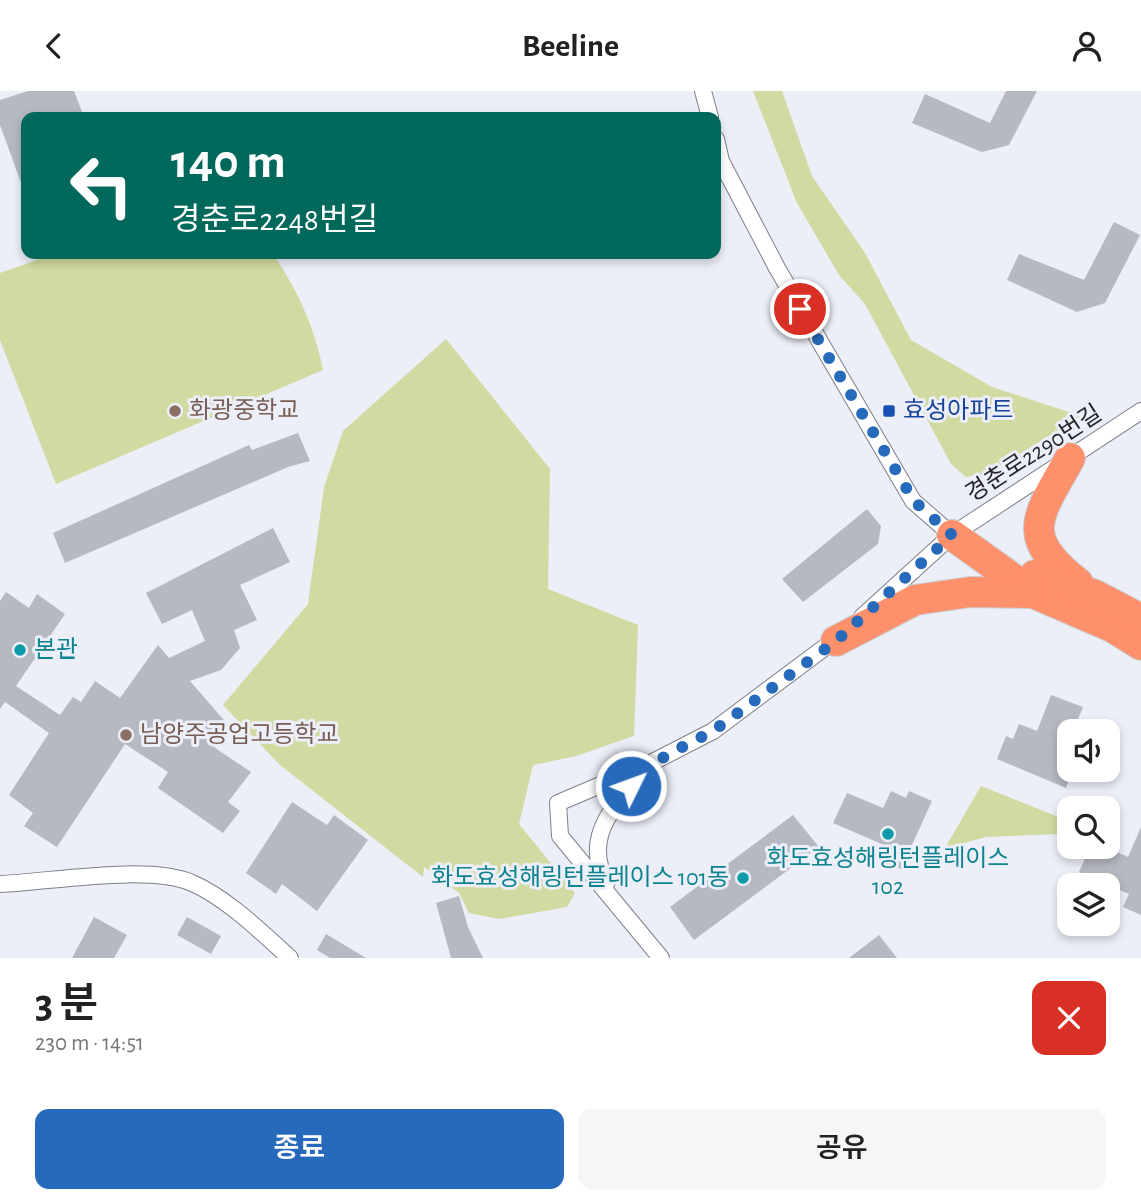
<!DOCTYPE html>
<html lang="ko">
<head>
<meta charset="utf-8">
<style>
  :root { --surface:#fff; --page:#f6f6f6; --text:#222; --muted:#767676; --accent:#276abb }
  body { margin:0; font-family:"Alegreya Sans","Noto Sans KR",sans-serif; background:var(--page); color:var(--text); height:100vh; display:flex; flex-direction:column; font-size:26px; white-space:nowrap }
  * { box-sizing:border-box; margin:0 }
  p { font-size:23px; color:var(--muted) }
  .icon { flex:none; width:38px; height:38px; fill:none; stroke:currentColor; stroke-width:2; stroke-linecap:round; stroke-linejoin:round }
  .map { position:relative; height:867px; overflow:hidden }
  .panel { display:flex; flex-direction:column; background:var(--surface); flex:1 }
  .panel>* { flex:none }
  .top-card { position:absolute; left:21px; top:21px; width:700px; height:147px; border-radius:14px; box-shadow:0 4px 10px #0003; background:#00695c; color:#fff; overflow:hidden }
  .buttons { position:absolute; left:1057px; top:628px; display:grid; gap:14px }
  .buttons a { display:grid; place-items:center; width:63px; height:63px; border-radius:14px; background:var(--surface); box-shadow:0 4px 10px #0003; font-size:35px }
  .pin { position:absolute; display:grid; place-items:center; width:60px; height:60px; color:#fff; margin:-30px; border:4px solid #fff; border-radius:50%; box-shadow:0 2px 7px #0007 }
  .me { position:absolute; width:77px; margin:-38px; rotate:48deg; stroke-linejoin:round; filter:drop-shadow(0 0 5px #0008) }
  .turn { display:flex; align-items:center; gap:24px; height:147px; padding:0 35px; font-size:32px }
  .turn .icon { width:91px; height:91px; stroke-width:2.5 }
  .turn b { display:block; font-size:49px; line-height:60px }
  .round { display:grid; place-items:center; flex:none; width:74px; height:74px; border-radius:14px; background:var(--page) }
  .head { display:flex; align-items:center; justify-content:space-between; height:119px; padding:0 35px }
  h1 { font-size:42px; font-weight:600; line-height:52px }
  .action { display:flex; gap:14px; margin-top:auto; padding:14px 35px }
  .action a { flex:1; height:80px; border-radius:14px; background:var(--accent); color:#fff; font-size:28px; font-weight:600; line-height:80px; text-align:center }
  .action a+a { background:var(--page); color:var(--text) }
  header { display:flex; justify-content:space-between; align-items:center; height:91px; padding:0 35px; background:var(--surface); font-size:32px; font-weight:600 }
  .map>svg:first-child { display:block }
  .green { fill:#d1daa1 }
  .building { fill:#b6b8c2 }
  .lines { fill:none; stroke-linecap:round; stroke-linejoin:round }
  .street-casing { stroke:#7d7f89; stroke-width:18 }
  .highway-casing { stroke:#cbcbcc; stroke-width:32 }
  .street { stroke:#fff; stroke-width:16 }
  .highway { stroke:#ff906c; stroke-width:30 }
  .route { stroke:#276abb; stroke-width:12; stroke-dasharray:0 21.6 }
  .education-dot { fill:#8d6e63; stroke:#eceef8; stroke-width:2.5 }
  .transit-dot { fill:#1a4fb4; stroke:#eceef8; stroke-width:2.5 }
  .culture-dot { fill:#0f9aa8; stroke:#eceef8; stroke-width:2.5 }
  .labels { text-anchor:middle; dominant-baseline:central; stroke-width:6; stroke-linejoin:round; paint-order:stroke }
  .education-label { font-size:24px; fill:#785e54; stroke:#eceef8; text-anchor:start }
  .transit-label { font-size:24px; fill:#164399; stroke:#eceef8; text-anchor:start }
  .street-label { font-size:24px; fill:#26262a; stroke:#eceef8 }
  .culture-label { font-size:24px; fill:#0d838f; stroke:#eceef8; text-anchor:start }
</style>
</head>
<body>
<header><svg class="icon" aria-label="back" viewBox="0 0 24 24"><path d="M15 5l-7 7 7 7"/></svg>Beeline<svg class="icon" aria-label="person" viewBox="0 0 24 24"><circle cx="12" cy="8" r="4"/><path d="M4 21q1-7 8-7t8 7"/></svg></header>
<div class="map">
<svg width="1141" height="867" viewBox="0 0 1141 867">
  <rect width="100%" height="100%" fill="#eceef8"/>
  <g class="green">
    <path d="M753,0H782L812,85L865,162L911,249L992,296L1081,325L989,382L966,386L951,373L865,213L839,184L797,112Z"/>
    <path d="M54,163H273C298,200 314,235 323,279L56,393L0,249V182Z"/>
    <path d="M446,248L550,378L548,498L638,534L634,645L576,665L533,674L519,733L575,802L567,816L499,828L469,822L459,802L424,776L423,786L280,674L223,614L308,513L324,396L343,340Z"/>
    <path d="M981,695L1066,729L1060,743L986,746L945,757Z"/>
  </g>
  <g class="building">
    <path d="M28,0H74L84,26H26L24,100L0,34V9Z"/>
    <path d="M1006,0H1037L1009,54L982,61L912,32L925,3L990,32Z"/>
    <path d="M1114,131L1140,144L1105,212L1077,221L1007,189L1019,163L1084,189Z"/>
    <path d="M298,342L310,370L288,376L65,472L53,442L249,354L252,359Z"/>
    <path d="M867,418L881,435L878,453L803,511L782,488Z"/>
    <path d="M273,437L290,471L240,494L257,529L234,539L240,557L221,579L190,590L229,635L215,657L251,681L228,711L240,720L223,742L158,697L168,681L125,653L57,756L24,735L33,722L9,704L49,642L5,611L0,618V510L6,501L29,517L37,503L65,523L16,595L60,624L73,606L81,611L95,590L120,607L158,554L169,567L205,550L192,519L162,533L146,502Z"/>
    <path d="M1051,604L1083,616L1073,640H1069L1062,667L1069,670V679H1073L1066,697L997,668L1006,645L1013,648L1019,633L1037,640Z"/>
    <path d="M891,700L906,707L909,700L932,710L901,778L877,768L884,754L833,732L847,702L883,717Z"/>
    <path d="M292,711L327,734L334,724L368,749L317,820L282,793L276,803L246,782Z"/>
    <path d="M793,724L819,756L694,849L670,816Z"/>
    <path d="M1141,736V824L1123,816L1129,803L1079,781L1090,756H1106L1128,766Z"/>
    <path d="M459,805L468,836L483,867H451L436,812Z"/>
    <path d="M94,826L127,844L114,867H72Z"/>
    <path d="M187,826L221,845L211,863L177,844Z"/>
    <path d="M326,843L366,867H330L317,859Z"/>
    <path d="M879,844L897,867H849Z"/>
  </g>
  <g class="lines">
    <g class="street-casing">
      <g id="street">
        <path d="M703,0L710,26"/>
        <path d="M716,48L721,70L777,177L913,410L952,444"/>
        <path d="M862,526L952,444L1141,320"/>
        <path d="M607,791C580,746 618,707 650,678"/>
        <path d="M0,793C50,791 148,773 192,792C227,807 262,842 290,867"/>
        <path d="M661,867L560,745L558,712L643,676L713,640L840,545"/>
      </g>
    </g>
    <g class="highway-casing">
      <g id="highway">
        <path d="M1070,367C1038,425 1017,445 1078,492"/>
        <path d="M952,444L1033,502L1112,536L1141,554"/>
        <path d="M1035,484L1095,504L1141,528"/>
        <path d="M836,550L915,509L970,501L1033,502"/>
      </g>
    </g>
    <use href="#street" class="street"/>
    <use href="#highway" class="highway"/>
  </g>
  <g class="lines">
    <path class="route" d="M631,695L665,665L713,640L836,550L952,444L914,410L800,218"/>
  </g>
  <g class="education-dot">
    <circle cx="175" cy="320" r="7"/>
    <circle cx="126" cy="644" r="7"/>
  </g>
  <rect class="transit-dot" x="882" y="313" width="14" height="14" rx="3.5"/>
  <g class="culture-dot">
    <circle cx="20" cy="559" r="7"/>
    <circle cx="888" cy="743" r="7"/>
    <circle cx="743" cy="787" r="7"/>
  </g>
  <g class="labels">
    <g class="education-label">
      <text x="189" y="320">화광중학교</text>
      <text x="140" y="644">남양주공업고등학교</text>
    </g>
    <g class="transit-label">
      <text x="903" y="320">효성아파트</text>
    </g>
    <g class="street-label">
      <text transform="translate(1034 363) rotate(-33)">경춘로2290번길</text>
    </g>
    <g class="culture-label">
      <text x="34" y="559">본관</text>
      <text x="888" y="768" text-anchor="middle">화도효성해링턴플레이스<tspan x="888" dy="28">102</tspan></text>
      <text x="729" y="787" text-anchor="end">화도효성해링턴플레이스 101동</text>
    </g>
  </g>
</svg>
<div class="buttons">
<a><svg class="icon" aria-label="sound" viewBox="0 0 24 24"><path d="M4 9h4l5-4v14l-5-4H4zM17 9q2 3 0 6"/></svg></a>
<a><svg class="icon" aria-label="search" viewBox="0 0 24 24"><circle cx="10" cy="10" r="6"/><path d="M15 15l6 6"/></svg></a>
<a><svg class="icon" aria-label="layers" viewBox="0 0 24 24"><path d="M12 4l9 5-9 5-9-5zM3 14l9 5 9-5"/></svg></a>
</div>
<div class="pin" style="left:800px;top:218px;background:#d93025"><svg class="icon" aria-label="arrive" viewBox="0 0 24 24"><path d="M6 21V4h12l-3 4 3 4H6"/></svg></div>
<svg class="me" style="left:631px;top:695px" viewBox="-20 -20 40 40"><circle r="17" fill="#276abb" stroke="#fff" stroke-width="3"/><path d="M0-11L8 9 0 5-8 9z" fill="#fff"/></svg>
<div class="top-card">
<div class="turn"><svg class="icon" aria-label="left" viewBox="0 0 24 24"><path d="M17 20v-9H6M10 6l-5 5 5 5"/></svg><div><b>140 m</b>경춘로2248번길</div></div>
</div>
</div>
<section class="panel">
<div class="head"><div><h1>3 분</h1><p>230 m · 14:51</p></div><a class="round" style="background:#d93025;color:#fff"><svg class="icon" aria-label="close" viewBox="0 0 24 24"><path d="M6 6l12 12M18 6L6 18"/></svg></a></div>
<div class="action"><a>종료</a><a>공유</a></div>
</section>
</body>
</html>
